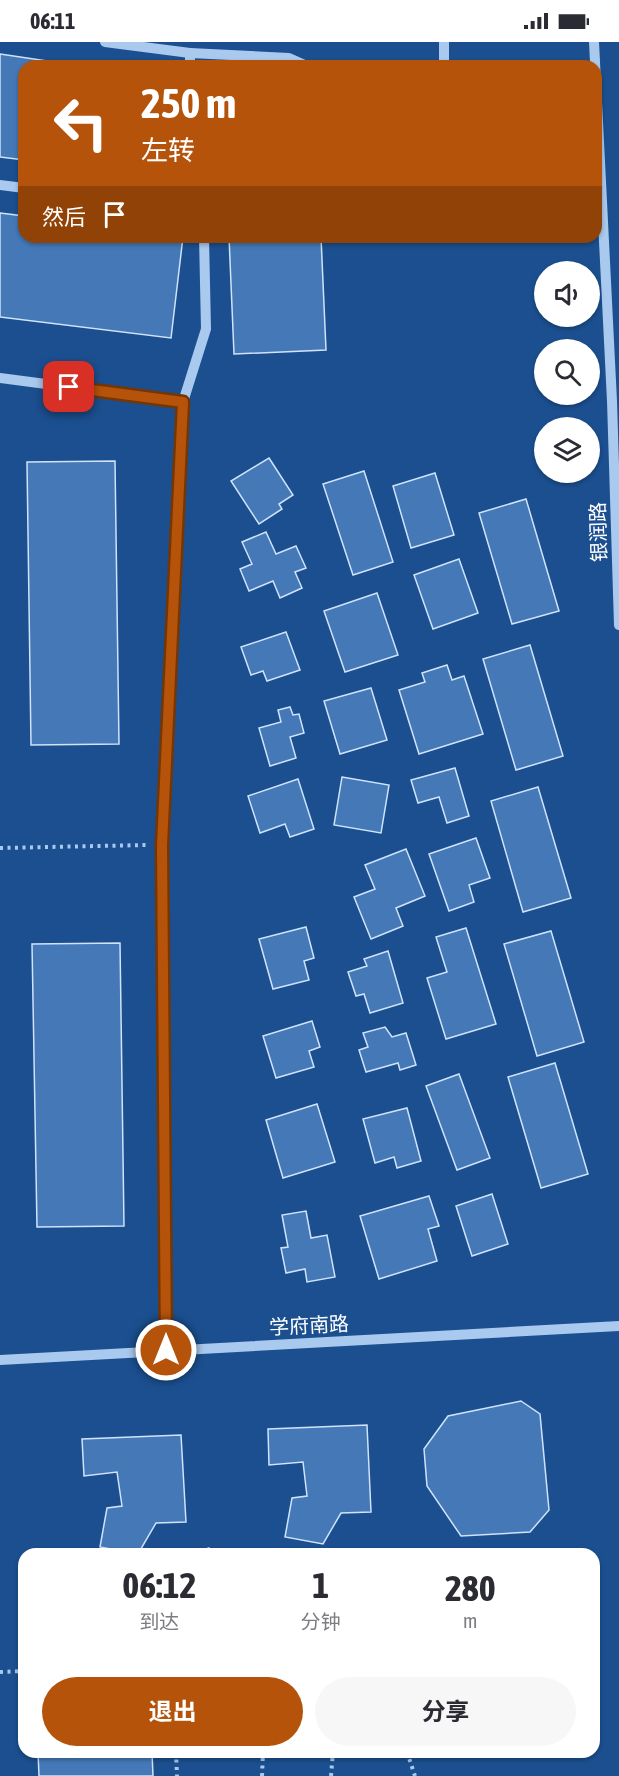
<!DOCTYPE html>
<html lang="zh">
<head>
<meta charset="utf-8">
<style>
  :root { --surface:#fff; --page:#f7f7f7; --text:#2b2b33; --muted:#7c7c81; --accent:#b45309 }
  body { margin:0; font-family:"Asap Condensed","Noto Sans SC",sans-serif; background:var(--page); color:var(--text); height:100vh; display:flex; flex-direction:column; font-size:22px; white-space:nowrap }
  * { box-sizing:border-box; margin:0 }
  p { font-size:20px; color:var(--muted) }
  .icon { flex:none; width:33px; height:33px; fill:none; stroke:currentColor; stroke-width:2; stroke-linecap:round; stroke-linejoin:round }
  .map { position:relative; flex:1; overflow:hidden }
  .details { position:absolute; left:18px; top:1506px; width:582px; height:210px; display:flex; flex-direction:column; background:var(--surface); border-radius:18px; box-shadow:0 2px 4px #0004 }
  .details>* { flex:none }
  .guide { position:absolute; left:18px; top:18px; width:584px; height:183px; border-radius:18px; box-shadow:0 2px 4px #0004; background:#b45309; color:#fff; overflow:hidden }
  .controls { position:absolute; left:534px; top:219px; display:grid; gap:12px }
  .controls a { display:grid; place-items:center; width:66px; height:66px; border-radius:50%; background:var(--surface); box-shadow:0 2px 4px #0004; font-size:30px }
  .pin { position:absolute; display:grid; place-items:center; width:51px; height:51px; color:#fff; margin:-26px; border-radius:12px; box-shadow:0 3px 9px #0006 }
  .me { position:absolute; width:66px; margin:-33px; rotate:0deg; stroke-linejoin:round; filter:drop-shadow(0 0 4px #0008) }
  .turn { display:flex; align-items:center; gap:21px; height:126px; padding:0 24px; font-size:27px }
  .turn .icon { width:78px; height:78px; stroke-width:2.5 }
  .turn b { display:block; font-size:42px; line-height:51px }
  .then { display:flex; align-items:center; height:57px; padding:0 24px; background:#0003; gap:12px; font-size:22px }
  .eta { display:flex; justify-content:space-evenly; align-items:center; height:102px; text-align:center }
  .eta b { font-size:36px; font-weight:700; line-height:42px }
  .cta { display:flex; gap:12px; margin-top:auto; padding:12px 24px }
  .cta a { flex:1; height:69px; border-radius:36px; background:var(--accent); color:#fff; font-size:24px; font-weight:700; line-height:69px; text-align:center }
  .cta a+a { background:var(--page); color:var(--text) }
  .status { display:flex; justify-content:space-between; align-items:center; height:42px; padding:0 30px; background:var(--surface); direction:ltr }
  .status svg { height:16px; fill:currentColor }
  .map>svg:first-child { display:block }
  .building { fill:#4478b7; stroke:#cfe3fa; stroke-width:1.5 }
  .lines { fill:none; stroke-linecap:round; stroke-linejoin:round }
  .path { stroke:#a9c9ee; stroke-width:4; stroke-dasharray:3 4.5; stroke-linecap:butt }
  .minor { stroke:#a9c9ee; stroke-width:10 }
  .route-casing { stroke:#753606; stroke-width:15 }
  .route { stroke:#b45309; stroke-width:10 }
  .labels { text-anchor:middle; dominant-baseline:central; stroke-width:6; stroke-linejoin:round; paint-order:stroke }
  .street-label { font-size:20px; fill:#fff; stroke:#1b4f8f }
</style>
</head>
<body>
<div class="status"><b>06:11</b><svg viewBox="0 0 49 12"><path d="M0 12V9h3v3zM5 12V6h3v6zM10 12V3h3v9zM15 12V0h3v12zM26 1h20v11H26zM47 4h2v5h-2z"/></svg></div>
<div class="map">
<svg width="619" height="1734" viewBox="0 0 619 1734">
  <rect width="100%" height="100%" fill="#1b4f8f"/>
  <g class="building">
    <path d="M0,12L81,24H24V118L0,115Z"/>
    <path d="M0,171L24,174V195H183L171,296L0,275Z"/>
    <path d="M229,195H321L326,308L234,312Z"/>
    <path d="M269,416L293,453L279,462L282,467L259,482L231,439Z"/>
    <path d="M115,419L119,702L31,703L27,420Z"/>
    <path d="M364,429L393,520L353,533L323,442Z"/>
    <path d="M435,431L454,493L411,506L393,444Z"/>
    <path d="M526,457L559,569L512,582L479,471Z"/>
    <path d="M266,490L276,512L296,504L306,526L295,530L302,546L280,556L273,539L249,549L240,527L252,522L242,500Z"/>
    <path d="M459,517L478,571L433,587L414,533Z"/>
    <path d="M377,551L398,613L345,630L324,569Z"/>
    <path d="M286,590L300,628L267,639L263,629L251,633L241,605Z"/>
    <path d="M530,603L563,714L516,728L483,617Z"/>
    <path d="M447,623L452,638L464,634L483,692L419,712L399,648L425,640L422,631Z"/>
    <path d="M371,646L387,698L340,712L324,659Z"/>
    <path d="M290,665L293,673L299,672L304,691L290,695L296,716L270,724L259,686L281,680L278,668Z"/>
    <path d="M455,726L469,774L447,781L439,755L418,761L411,738Z"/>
    <path d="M342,735L389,743L381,791L334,783Z"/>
    <path d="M298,737L314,787L290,795L285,782L260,791L248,754Z"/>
    <path d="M538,745L571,856L523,870L491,759Z"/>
    <path d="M476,796L490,836L469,843L474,860L449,869L429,812Z"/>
    <path d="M406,807L425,854L396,866L403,884L371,897L354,855L375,847L365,823Z"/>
    <path d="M306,885L314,916L304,919L309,938L273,947L259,897Z"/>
    <path d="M466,886L496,982L446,997L427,936L447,930L436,895Z"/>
    <path d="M551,889L584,1000L537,1014L504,902Z"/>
    <path d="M120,901L124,1184L37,1185L32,902Z"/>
    <path d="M388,909L403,961L370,971L364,952L356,954L348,930L367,924L364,917Z"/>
    <path d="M312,979L320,1005L309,1009L314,1025L276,1036L263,994Z"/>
    <path d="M385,985L392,995L406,991L416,1023L400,1028L398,1021L366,1030L359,1008L368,1005L363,991Z"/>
    <path d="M555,1021L588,1132L541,1146L508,1035Z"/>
    <path d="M459,1032L490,1116L457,1128L426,1044Z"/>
    <path d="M317,1062L335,1120L283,1136L266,1078Z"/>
    <path d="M407,1066L421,1119L397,1126L394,1115L375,1121L363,1077Z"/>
    <path d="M492,1152L508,1202L472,1214L456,1164Z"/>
    <path d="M429,1154L439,1184L428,1187L437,1219L379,1237L360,1174Z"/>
    <path d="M306,1169L311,1196L327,1193L335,1235L307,1240L305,1227L286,1231L281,1206L288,1205L282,1173Z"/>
    <path d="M521,1359L540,1372L549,1468L530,1490L461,1494L427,1444L424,1407L448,1374Z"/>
    <path d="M367,1383L371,1470L341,1471L323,1502L285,1495L292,1456L307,1454L303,1420L269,1423L268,1387Z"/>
    <path d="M181,1393L186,1480L156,1481L138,1512L100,1505L107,1466L122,1464L117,1430L84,1434L82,1397Z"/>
    <path d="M38,1710H152L153,1734H39Z"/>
  </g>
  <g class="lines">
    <g class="path">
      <path d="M0,806L147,803"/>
      <path d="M200,1512L209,1507L222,1512"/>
      <path d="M0,1630L24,1629"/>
      <path d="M176,1710L177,1734"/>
      <path d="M407,1710L415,1734"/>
      <path d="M262,1734L263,1710"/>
      <path d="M331,1734L333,1710"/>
    </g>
    <g class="minor">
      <path d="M105,0L190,11V24"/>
      <path d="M594,0L612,359L619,583"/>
      <path d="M190,11L289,16L307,24"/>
      <path d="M444,24V0"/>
      <path d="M0,143L24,146"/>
      <path d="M0,336L183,360"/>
      <path d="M166,1308L162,803L183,360L206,287L204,195"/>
      <path d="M0,1318L619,1284"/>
    </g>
  </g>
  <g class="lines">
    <g class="route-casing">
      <path id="route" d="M69,345L183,360L162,803L166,1308"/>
    </g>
    <use href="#route" class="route"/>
  </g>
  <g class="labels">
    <g class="street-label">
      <text transform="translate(598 490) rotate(-92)">银润路</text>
      <text transform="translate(309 1283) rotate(-3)">学府南路</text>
    </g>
  </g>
</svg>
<div class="controls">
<a><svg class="icon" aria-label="sound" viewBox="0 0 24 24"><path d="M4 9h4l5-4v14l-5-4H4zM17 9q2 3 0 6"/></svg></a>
<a><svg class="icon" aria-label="search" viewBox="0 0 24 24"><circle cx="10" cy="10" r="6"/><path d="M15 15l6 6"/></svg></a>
<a><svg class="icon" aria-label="layers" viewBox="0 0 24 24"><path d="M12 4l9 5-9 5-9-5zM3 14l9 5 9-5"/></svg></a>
</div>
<div class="pin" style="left:69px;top:345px;background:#d93025"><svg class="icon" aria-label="arrive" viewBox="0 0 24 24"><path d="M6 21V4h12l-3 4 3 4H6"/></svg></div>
<svg class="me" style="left:166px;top:1308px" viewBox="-20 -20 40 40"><circle r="17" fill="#b45309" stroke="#fff" stroke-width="3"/><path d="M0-11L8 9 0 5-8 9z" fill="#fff"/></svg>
<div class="guide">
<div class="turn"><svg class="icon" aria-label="left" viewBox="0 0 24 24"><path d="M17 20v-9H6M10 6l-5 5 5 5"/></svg><div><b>250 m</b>左转</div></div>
<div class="then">然后<svg class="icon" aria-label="arrive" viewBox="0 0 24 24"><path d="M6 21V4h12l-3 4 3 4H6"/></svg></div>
</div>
<section class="details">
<div class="eta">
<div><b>06:12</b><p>到达</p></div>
<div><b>1</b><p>分钟</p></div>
<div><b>280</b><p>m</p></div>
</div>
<div class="cta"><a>退出</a><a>分享</a></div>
</section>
</div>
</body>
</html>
